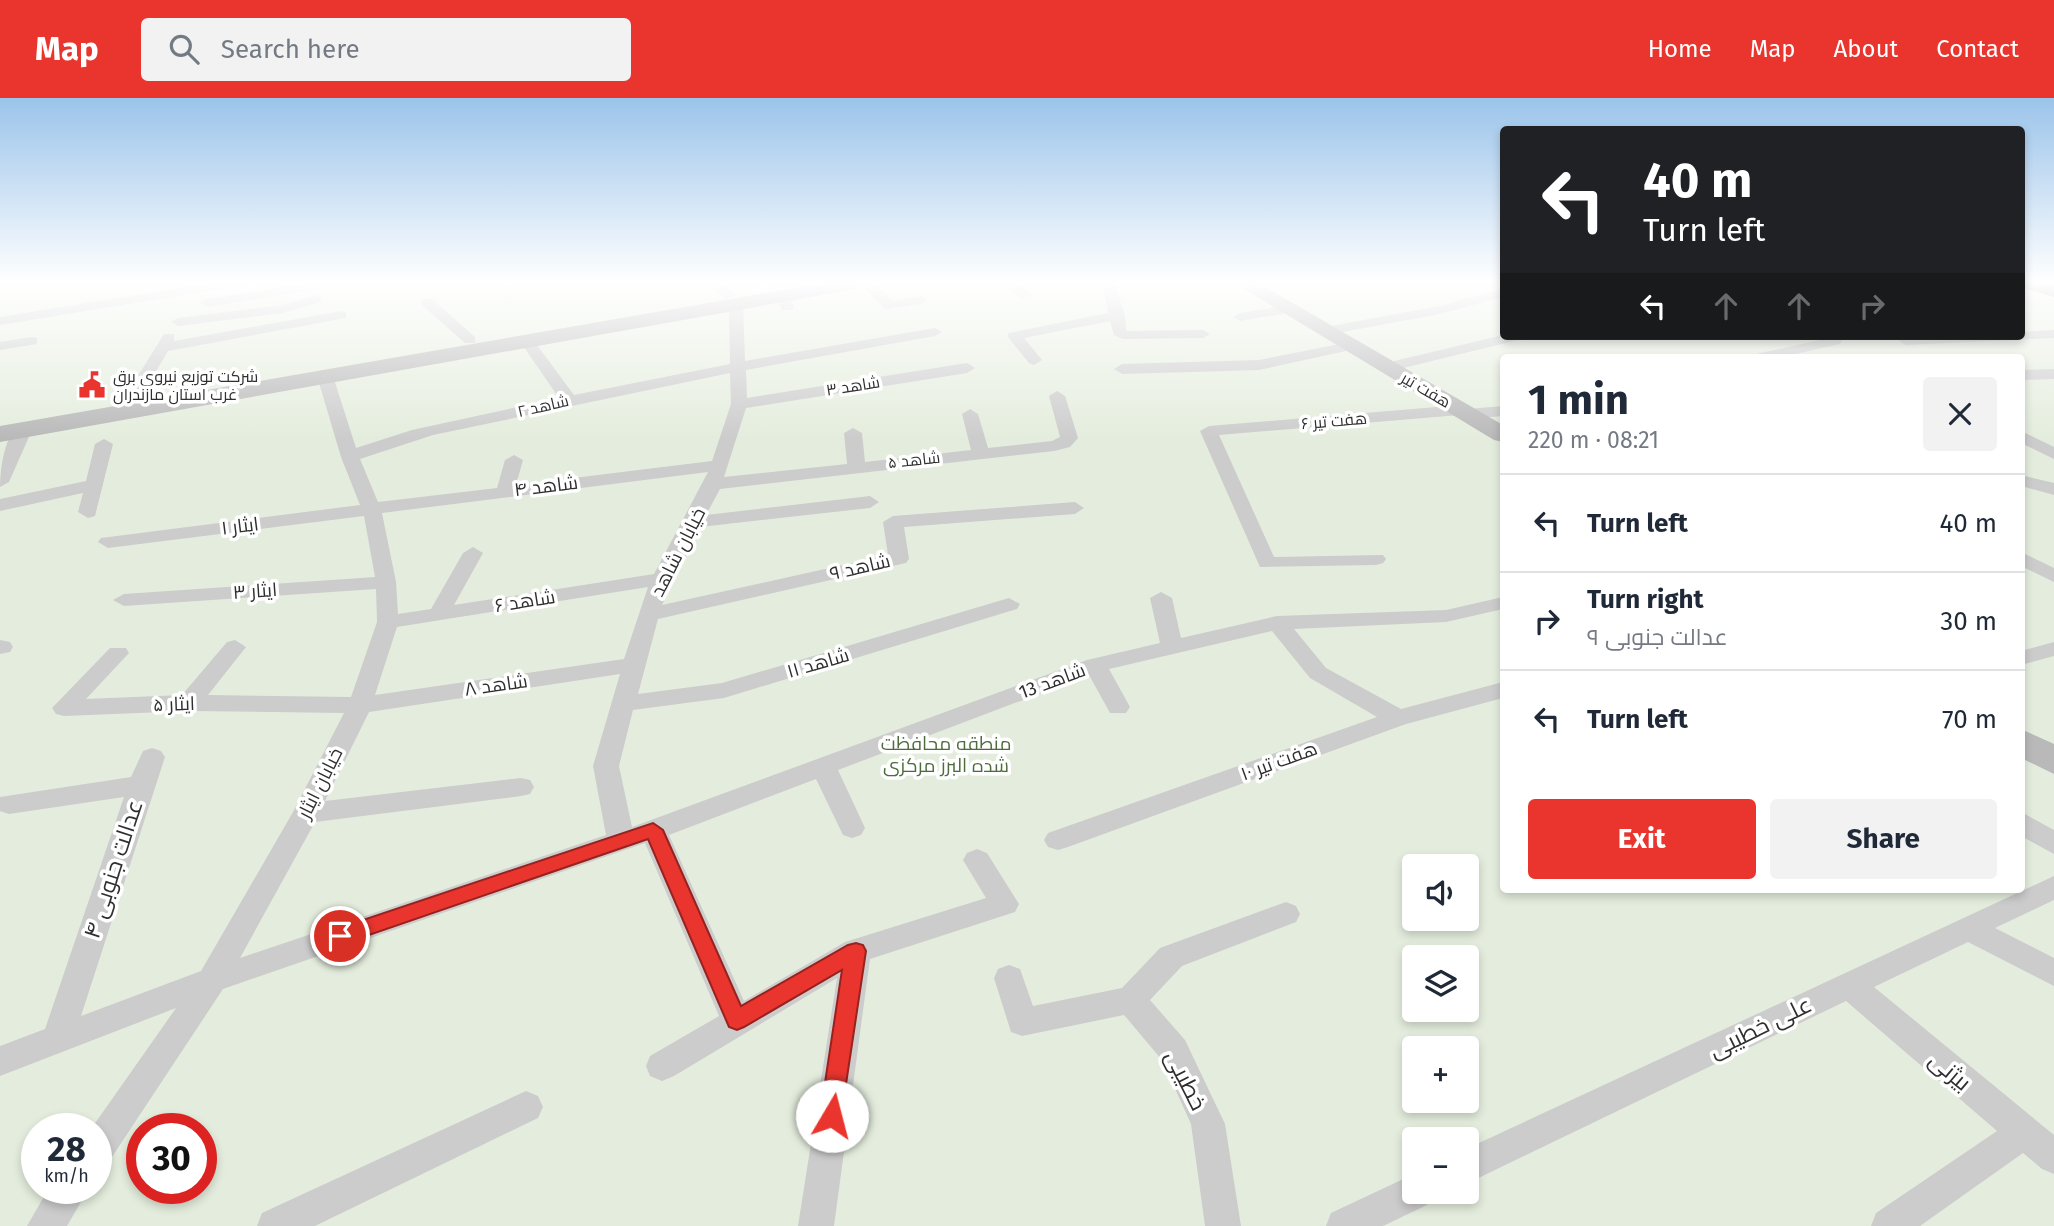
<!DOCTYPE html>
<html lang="en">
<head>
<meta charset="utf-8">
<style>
  :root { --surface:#fff; --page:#f2f2f3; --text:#1f2937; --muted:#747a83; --line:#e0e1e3; --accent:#e9352e }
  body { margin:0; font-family:"Fira Sans",Cairo,sans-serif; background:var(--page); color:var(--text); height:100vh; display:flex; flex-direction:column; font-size:26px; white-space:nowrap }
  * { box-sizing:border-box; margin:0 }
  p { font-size:23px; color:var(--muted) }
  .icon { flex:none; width:38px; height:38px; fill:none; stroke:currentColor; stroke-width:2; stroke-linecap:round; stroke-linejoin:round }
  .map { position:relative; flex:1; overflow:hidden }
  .drawer { position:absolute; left:1500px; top:256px; width:525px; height:539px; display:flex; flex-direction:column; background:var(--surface); border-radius:7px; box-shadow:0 4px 10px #0003 }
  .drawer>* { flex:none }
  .guide { position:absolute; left:1500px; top:28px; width:525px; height:214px; border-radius:7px; box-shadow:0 4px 10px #0003; background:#202124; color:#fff; overflow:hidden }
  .tools { position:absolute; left:1402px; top:756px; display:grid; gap:14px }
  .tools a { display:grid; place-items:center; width:77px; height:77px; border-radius:7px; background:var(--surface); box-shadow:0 4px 10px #0003; font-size:35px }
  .speed { position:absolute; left:21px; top:1015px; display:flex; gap:14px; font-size:35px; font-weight:700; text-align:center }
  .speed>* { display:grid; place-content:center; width:91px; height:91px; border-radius:50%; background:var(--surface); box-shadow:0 4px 10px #0003; line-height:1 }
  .speed small { font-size:18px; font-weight:400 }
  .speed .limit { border:10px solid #d22; background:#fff; color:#111 }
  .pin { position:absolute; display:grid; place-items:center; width:60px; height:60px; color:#fff; margin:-30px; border:4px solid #fff; border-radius:50%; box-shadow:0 2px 7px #0007 }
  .me { position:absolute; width:77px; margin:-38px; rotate:8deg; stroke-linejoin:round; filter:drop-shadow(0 0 5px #0008) }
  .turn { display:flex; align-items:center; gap:24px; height:147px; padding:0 28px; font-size:32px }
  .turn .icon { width:91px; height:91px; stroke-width:2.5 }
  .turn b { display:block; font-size:49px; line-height:60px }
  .lanes { display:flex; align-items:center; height:66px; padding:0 28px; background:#0003; justify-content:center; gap:35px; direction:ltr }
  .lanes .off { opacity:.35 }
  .round { display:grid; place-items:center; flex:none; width:74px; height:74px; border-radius:7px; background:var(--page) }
  .headline { display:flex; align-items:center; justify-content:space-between; height:119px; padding:0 28px }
  h1 { font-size:42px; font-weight:700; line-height:52px }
  .button { display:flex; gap:14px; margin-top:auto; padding:14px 28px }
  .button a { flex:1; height:80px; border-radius:7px; background:var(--accent); color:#fff; font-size:28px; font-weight:700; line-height:80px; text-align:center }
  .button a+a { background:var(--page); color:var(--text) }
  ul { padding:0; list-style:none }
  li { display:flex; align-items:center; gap:21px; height:98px; padding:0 28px; border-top:2px solid var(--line) }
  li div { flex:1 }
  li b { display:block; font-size:26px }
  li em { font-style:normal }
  header { display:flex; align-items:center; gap:42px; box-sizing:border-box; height:98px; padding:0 35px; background:var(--accent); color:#fff }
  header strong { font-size:33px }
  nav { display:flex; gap:38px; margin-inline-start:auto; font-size:24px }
  .search { width:490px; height:63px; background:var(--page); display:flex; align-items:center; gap:18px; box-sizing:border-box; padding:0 24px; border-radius:7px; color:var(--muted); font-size:26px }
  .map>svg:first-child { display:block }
  .green { fill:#e4eddd; fill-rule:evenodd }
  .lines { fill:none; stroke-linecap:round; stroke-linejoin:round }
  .street { fill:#ccc; fill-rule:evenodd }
  .secondary { fill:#b9b9b9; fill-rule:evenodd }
  .highway { fill:#969696; fill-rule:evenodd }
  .route { fill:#e9352e; stroke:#97221e; stroke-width:2 }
  .labels { text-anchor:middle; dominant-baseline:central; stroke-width:7; stroke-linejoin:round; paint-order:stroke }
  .far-poi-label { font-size:16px; fill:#2f2f2f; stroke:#fff; text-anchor:start }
  .far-street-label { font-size:16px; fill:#2f2f2f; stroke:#fff }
  .street-label { font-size:19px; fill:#2f2f2f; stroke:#fff }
  .park-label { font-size:19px; fill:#4d6c3b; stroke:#fff }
  .near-street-label { font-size:23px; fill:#2f2f2f; stroke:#fff }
</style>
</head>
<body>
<header>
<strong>Map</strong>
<div class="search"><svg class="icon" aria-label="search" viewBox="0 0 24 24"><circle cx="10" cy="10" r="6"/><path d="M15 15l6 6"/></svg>Search here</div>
<nav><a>Home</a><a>Map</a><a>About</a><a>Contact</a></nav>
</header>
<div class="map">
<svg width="2054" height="1128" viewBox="0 0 2054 1128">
  <rect width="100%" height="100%" fill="#fff"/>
  <path class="green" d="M0,183H1503V238H2021V183H2054V1128H0ZM1503,259H2021V791H1503ZM1414,768H1466V821H1414ZM1414,859H1466V912H1414ZM1414,950H1466V1003H1414ZM37,1031H96V1090H37ZM142,1031H201V1090H142ZM1414,1041H1466V1094H1414Z"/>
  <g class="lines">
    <g class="street">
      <path d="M222,183H252L245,187L0,227V219Z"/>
      <path d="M322,183H353L346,187L207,209L200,205L207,201Z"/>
      <path d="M705,183H720L737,198L725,201Z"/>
      <path d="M857,183H871L893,203L921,198L928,202L921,206L885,211Z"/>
      <path d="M999,183H1014L1033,197L1021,200Z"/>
      <path d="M1092,183H1107L1115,187L1125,217L1126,233L1203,232L1210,236L1203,240L1123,241L1114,237L1110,223L1024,240L1042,262L1034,267L1029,265L1007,238L1009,235L1108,215L1104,192Z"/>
      <path d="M1268,183H1294L1252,194L1245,190Z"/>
      <path d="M1503,191V199L1440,216L1326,237L1319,233L1326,229L1439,208Z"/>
      <path d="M777,195H787L794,209L792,212H782L775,198Z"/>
      <path d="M316,197L321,198V204L283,215L178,228L171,224L178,220L282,207Z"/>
      <path d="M422,201H432L475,239V245H465L422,207Z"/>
      <path d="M736,201L743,205L745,263L935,230L942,234L935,238L746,272L747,300L967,265L975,270L967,275L746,310L724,379L847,366L844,335L853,330L862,335L865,364L971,352L962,316L970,311L978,316L988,350L1052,343L1060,339L1049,298L1057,293L1065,298L1078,340L1070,349L1054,353L720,391L706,417L870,398L879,404L870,410L700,429L662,507L888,457L883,424L893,418L1075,404L1084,410L1075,416L904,429L909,461L906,465L658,521L638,596L722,585L1009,500L1020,506L1017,511L724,600L633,612L619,668L632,729L1087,562L1160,545L1150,500L1161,494L1172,500L1181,540L1277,518L1446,512L1503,499V511L1446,524L1294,531L1326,570L1401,611L1503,584V600L1406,626L1068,749L1058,752L1048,749L1044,742L1048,735L1377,619L1310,580L1272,533L1109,571L1130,609L1126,615H1110L1089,577L838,672L865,730L861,737L852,740L843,737L816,681L669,737L744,903L845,844L986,800L963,762L967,755L977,751L987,755L1019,806L1015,814L870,861L834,1128H798L837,880L674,978L662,983L650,978L646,968L650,958L719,918L645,745L223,891L108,1065L96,1070V1031H91L176,910L0,978V948L45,931L124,699L9,716L0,713V699L131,679L143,653L152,650L161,653L165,659L81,918L201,873L293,714L344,615L189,613L64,618L56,616L52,610L110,550H126L129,555L86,601L182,597L227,544L235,542L246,549L208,597L351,599L377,524L376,491L124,508L113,502L124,496L375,479L364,418L108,450L98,444L101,440L360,407L341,359L317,278L319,275L325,273L333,278L356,350L412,332L559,300L519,242L526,238L531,239L574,297L730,266L729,205ZM730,275L731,306L712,363L516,387L523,362L514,357L505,362L497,390L378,404L360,361L433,337ZM708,374L654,476L454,507L483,455L473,449L463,455L431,511L398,516L396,484L382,415ZM648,489L624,561L375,597L397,529ZM620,576L593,668L606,737L240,860L315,724L521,698L530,696L534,689L530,682L521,680L325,703L369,614Z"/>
      <path d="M1288,207L1293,208V214L1240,223L1233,219L1240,215Z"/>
      <path d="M341,213L346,214V220L168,253L137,305H125L123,302L164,236H174V243Z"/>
      <path d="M2054,232V240L1906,247L1899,243L1901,240L1918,238H2021V234Z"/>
      <path d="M1503,237L1524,238L1522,241L1387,274L1379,269L1382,266Z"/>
      <path d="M1817,238H1836L1842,243L1840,246L1782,259H1753L1756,256L1820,242Z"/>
      <path d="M32,239L37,240V246L0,252V244Z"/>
      <path d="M1350,244L1357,248L1355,251L1259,272L1122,276L1114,271L1122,266L1259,262Z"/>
      <path d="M2054,271V281L2021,282V272Z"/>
      <path d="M1460,307L1468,311L1503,308V318L1468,321L1460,317L1219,337L1274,459L1383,457L1386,461L1383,465L1376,467L1260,469L1200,333L1209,328Z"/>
      <path d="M23,327L32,332L9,384L0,389C0,373 4,332 23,327Z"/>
      <path d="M2021,333L2054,349V361L2021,345Z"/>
      <path d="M104,341L113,346L95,418L88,420L78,414L83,395L0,413V401L86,383L95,346Z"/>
      <path d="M2021,377L2054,385V397L2021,388Z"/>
      <path d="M2021,454L2054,470V484L2021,468Z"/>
      <path d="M0,542L10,544L13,549L10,554L0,556Z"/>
      <path d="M2054,544V558L2021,567V553Z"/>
      <path d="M2021,714L2054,732V756L2021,738Z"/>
      <path d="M2054,778V802L1995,830L2054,860V888L1968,844L1874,889L2054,1037V1076L2042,1071L2023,1055L1920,1128H1871L1876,1115L1997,1033L1846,903L1466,1086V1051Z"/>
      <path d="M1286,804L1296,808L1300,816L1296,824L1182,868L1150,902L1185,942L1225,1026L1241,1128H1205L1191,1026L1162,962L1124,917L1022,938L1011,934L994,880L998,871L1009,867L1020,871L1033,908L1122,890L1160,850Z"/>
      <path d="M526,993L538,998L543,1009L538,1020L315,1128H257L262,1115Z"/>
      <path d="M1414,1076V1094H1432L1427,1107L1383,1128H1326L1331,1115Z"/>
      <path d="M49,1090H89L67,1128H27Z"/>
    </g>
    <g class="secondary">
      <path d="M835,183H877L867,189L0,344V328Z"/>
      <path d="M1231,183H1255L1503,327V344L1494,342Z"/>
      <path d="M2021,631L2054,646V676L2021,660Z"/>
    </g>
    <path class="highway" d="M2021,183L2054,185V199L2021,189Z"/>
  </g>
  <linearGradient id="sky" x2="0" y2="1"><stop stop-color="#9bc4ea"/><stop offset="0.54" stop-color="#fff"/><stop offset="1" stop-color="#fff" stop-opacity="0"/></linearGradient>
  <rect width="2054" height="341" fill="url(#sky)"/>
  <path class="route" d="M653,725L663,732L741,908L848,847L856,845L863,847L866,853L840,1026L832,1029L823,1026L820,1018L842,872L744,929L737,932L729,929L648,741L340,847L333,844L330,838L333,832Z"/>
  <defs>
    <g id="civic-bare" transform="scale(2.1)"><path d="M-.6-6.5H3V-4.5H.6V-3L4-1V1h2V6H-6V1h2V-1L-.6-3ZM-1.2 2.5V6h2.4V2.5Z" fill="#e9352e" stroke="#fff" stroke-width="2.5" paint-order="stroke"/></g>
  </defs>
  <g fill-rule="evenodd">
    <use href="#civic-bare" x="92" y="287"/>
  </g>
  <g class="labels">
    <g class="far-poi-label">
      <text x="113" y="278">شرکت توزیع نیروی برق<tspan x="113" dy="18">غرب استان مازندران</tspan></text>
    </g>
    <g class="far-street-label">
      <text transform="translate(853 288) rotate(-9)">شاهد ۳</text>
      <text transform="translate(1426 292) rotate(30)">هفت تیر</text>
      <text transform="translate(543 308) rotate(-13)">شاهد ۲</text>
      <text transform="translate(1334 323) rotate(-5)">هفت تیر ۶</text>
      <text transform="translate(914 362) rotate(-6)">شاهد ۵</text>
    </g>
    <g class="street-label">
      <text transform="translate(546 388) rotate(-7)">شاهد ۴</text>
      <text transform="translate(240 428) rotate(-7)">ایثار ۱</text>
      <text transform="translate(678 454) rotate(-63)">خیابان شاهد</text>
      <text transform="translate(860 469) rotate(-13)">شاهد ۹</text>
      <text transform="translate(255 493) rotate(-4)">ایثار ۳</text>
      <text transform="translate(525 503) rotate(-9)">شاهد ۶</text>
      <text transform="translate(818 565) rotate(-16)">شاهد ۱۱</text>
      <text transform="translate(1052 583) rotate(-20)">شاهد 13</text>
      <text transform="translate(496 587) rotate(-8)">شاهد ۸</text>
      <text transform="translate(174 606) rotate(-2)">ایثار ۵</text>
      <text transform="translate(1279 663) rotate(-20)">هفت تیر ۱۰</text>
      <text transform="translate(320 685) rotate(-63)">خیابان ایثار</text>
    </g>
    <g class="park-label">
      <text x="946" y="645">منطقه محافظت<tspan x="946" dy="22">شده البرز مرکزی</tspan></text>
    </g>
    <g class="near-street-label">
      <text transform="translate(113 771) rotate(-72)">عدالت جنوبی ۴</text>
      <text transform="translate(1760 929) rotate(-26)">علی خطیبی</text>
      <text transform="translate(1950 973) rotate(40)">بیژنی</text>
      <text transform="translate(1186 982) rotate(63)">خطیبی</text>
    </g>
  </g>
</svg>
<div class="tools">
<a><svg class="icon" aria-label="sound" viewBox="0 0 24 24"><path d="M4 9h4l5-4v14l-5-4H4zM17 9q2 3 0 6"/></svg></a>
<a><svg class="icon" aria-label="layers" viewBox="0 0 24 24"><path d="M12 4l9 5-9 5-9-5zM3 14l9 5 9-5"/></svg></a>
<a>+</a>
<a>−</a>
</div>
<div class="speed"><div>28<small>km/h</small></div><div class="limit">30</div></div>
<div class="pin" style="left:340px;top:838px;background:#d93025"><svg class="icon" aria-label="arrive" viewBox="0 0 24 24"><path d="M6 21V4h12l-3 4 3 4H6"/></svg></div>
<svg class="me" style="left:832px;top:1018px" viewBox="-20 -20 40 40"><circle r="19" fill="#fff"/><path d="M0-13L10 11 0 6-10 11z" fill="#e9352e"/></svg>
<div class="guide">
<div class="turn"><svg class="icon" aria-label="left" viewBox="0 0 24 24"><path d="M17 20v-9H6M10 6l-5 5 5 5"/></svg><div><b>40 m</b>Turn left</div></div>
<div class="lanes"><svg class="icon" aria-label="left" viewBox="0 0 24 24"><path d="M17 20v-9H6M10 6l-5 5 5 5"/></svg><svg class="icon off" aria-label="ahead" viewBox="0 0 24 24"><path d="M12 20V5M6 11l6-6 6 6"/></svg><svg class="icon off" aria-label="ahead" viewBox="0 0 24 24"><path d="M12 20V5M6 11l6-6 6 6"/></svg><svg class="icon off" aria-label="right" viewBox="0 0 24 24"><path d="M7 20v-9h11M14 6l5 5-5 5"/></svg></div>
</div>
<section class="drawer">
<div class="headline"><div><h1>1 min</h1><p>220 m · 08:21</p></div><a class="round"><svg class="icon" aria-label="close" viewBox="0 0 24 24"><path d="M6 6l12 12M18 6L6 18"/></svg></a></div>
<ul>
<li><svg class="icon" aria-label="left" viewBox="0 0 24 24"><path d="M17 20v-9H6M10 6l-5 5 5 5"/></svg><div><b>Turn left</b></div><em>40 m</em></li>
<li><svg class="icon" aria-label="right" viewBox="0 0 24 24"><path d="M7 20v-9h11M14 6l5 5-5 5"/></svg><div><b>Turn right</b><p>عدالت جنوبی ۹</p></div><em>30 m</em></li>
<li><svg class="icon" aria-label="left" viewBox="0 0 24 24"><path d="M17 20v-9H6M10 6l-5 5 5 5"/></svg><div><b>Turn left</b></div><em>70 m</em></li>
</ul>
<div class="button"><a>Exit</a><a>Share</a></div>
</section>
</div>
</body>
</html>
